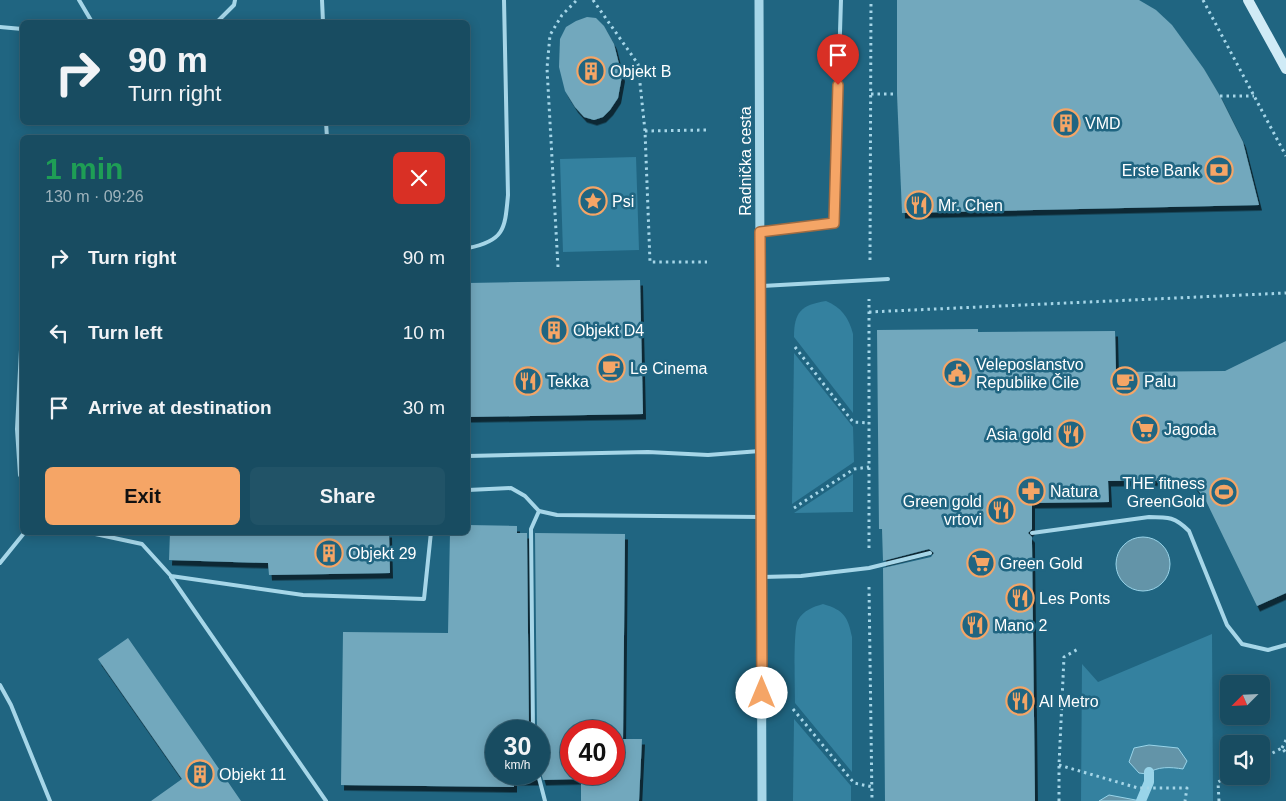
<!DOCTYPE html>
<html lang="en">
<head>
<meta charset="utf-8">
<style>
  :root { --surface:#184c61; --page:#215367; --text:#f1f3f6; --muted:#9fb4bd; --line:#366376; --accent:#f5a566 }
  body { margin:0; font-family:Arial,sans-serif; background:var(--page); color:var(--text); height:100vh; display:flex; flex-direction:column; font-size:19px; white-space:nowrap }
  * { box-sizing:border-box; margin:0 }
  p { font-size:16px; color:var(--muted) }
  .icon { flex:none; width:28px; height:28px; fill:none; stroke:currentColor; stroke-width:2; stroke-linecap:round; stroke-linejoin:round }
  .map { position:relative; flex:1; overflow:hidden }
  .details { position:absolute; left:20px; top:135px; width:450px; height:400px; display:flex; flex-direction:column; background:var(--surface); border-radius:8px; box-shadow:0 2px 12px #0003,0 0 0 1px var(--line) }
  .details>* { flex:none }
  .banner { position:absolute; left:20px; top:20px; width:450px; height:105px; border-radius:8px; box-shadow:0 2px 12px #0003,0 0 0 1px var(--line); background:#184c61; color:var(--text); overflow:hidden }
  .needle { width:32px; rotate:246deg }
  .buttons { position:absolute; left:1220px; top:675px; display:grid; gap:10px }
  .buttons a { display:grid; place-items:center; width:50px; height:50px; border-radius:8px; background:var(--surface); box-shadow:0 2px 12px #0003,0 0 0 1px var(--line); font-size:25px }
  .speed { position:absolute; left:485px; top:720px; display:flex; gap:10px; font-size:25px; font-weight:700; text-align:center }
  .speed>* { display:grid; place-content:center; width:65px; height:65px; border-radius:50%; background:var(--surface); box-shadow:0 2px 12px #0003,0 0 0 1px var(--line); line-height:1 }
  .speed small { font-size:12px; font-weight:400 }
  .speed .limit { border:8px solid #d22; background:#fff; color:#111 }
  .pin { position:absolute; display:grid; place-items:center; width:42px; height:42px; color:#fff; margin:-51px -21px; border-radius:50% 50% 50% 0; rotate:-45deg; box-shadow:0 0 5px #0007 }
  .pin .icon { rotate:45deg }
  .me { position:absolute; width:55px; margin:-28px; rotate:0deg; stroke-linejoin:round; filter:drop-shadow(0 0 4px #0008) }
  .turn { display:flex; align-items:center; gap:18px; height:105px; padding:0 25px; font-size:22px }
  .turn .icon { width:65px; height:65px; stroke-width:2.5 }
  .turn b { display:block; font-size:35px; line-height:42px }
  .round { display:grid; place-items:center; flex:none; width:52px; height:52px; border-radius:8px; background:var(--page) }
  .overview { display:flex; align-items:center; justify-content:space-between; height:85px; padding:0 25px }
  h1 { font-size:30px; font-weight:700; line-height:38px; color:#1e9e55 }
  .button { display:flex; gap:10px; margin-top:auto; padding:10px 25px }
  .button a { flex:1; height:58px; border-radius:8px; background:var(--accent); color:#111; font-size:20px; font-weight:700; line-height:58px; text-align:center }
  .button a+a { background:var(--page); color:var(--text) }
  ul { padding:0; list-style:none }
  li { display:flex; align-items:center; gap:15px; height:75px; padding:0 25px }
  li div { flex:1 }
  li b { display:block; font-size:19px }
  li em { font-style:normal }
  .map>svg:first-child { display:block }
  .green { fill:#34819f }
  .water { fill:#6394a8; stroke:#99d4e9 }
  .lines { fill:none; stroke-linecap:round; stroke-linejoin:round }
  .stream { stroke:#99d4e9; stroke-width:10 }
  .building { fill:#72a8bd; fill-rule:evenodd; filter:url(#shadow) }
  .path { stroke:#a6d6e8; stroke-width:3; stroke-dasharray:2.5 4; stroke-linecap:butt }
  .service { stroke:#a6d6e8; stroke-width:4 }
  .tertiary { stroke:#a6d6e8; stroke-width:9 }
  .secondary { stroke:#d0ebf6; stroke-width:10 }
  .route-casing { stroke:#9f6b42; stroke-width:12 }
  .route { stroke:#f5a566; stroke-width:9 }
  .labels { text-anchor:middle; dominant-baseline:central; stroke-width:5; stroke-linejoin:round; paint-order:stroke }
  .poi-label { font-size:16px; fill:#fff; stroke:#206581; text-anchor:start }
  .street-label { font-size:16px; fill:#fff; stroke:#206581 }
</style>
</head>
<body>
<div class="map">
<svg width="1286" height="801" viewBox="0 0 1286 801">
  <defs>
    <filter id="shadow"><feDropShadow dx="3" dy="5.5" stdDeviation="0" flood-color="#0009"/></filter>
  </defs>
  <rect width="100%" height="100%" fill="#206581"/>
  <g class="green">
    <path d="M636,157L639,250L563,252L560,159Z"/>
    <path d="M826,301C841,307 849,318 853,334V413L794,337C794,312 801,305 826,301Z"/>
    <path d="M794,353L853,427L854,462L792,504Z"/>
    <path d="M853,474V512L794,513Z"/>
    <path d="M823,604C844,610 848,617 852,637V772L795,703C795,690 793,628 798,620C804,610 813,607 823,604Z"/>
    <path d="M1212,634L1213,801H1081L1082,664L1098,682Z"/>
    <path d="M794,719L851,786V801H793Z"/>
  </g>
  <g class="water">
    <circle cx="1143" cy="564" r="27"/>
    <path d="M1149,745L1178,748L1187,761L1183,769C1171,767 1157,766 1147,774L1139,773L1129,762L1134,748Z"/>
    <path d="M1109,795L1141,801H1099Z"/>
  </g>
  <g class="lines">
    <path class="stream" d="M1141,801L1149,782V772"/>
  </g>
  <g class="building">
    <path d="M897,0H1139L1156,10L1172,25L1204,69L1220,96L1243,142L1259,205L902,213L897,94Z"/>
    <path d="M587,17L596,18L604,26L614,44L622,76L618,98L610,110L603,117L594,120L584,117L575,107L565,91L559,67L560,39L566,27L576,21Z"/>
    <path d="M640,280L643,414L468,417V283Z"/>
    <path d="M978,329V332L1115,331L1116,372L1225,371L1286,341V593L1257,606L1205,499L1190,480L1108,481L1109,502L1032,503V529L1028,533L1032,537V544L1035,801H885L883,568L931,557L934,553L929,549L883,561L882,529H879L877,330Z"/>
    <path d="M468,525L517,526V533H527L529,731H496V774H534L536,780H514V787L341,785L343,632L448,633L450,532H468Z"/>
    <path d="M170,532H389L390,573L269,575L268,563L169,560Z"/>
    <path d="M535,533L625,534L623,739H642L639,801H581V779L543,780L541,773L539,770V731H537ZM571,731H614V774H571Z"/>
    <path d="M128,638L204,747L241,801H151L182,779L98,659Z"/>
  </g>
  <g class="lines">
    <g class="path">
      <path d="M593,0L638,64L645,131L650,262H707"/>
      <path d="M1203,0L1286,156"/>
      <path d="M871,94H897"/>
      <path d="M1220,96H1254"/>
      <path d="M645,131L706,130"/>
      <path d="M870,260L871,0"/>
      <path d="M558,267L547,68L550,35L562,15L577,0"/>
      <path d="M869,312L1286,293"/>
      <path d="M795,347L853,422L869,423"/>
      <path d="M794,508L854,469L869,467"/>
      <path d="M869,548V299"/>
      <path d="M869,587L872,801"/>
      <path d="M793,709L854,783L873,787"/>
      <path d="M1282,748L1286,740"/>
      <path d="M1261,759L1282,748L1286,753"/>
      <path d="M1059,765L1138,788H1187L1185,801"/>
      <path d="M1059,801V765L1064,657L1078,649"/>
      <path d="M1219,801L1218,782L1229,776"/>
    </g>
    <g class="service">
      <path d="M79,0L92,22"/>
      <path d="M322,0L323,22"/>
      <path d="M217,22L234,5L235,0"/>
      <path d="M0,27L22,29"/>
      <path d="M326,122L327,138"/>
      <path d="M760,232L834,223L841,0"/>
      <path d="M468,248C505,241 505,228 508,195L504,0"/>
      <path d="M760,286L888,279"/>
      <path d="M22,330L17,429L20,475H22"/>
      <path d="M468,456L648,452L708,455L760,451"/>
      <path d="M468,490L511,488L525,496L539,511L557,515L761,517"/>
      <path d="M86,532L142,544L171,576L303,595L424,599L431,532"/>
      <path d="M1032,533L1149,517C1169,517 1175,517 1189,531L1227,625L1242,644L1268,650L1286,645"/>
      <path d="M0,563L25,532"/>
      <path d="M171,577L326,801"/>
      <path d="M761,577L801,576L869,568L930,553"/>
      <path d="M0,685L11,705L50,801"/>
      <path d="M533,731L531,529L539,511"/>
      <path d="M538,774L545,801"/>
    </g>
    <path class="tertiary" d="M759,0L762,801"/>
    <path class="secondary" d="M1248,0L1286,69"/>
  </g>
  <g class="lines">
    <g class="route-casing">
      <path id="route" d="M762,693L760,232L834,223L838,85"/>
    </g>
    <use href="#route" class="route"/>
  </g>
  <defs>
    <g id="building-ring" transform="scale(1.4375)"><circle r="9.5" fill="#206581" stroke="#f5a566" stroke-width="1.5"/><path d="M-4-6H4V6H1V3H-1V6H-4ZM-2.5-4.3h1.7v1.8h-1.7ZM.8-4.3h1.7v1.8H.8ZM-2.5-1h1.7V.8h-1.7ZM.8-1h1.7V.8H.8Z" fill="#f5a566"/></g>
    <g id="bank-ring" transform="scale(1.4375)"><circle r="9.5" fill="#206581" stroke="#f5a566" stroke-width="1.5"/><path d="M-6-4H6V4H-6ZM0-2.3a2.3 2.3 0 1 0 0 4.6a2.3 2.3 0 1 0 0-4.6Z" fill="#f5a566"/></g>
    <g id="sight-ring" transform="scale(1.4375)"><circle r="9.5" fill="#206581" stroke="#f5a566" stroke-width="1.5"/><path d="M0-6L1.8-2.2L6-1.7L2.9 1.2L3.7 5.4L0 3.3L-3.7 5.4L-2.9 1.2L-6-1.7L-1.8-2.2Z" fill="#f5a566"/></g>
    <g id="restaurant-ring" transform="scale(1.4375)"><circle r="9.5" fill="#206581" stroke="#f5a566" stroke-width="1.5"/><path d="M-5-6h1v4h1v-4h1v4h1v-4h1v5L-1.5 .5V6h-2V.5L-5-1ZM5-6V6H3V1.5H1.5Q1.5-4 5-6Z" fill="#f5a566"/></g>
    <g id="cafe-ring" transform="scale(1.4375)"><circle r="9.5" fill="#206581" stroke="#f5a566" stroke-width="1.5"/><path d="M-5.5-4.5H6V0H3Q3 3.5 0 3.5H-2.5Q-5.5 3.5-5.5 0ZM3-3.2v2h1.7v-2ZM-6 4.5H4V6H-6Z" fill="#f5a566"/></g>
    <g id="civic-ring" transform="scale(1.4375)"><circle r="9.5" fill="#206581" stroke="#f5a566" stroke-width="1.5"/><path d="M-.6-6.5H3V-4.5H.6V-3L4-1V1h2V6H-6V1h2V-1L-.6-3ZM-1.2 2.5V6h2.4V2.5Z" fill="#f5a566"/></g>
    <g id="supermarket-ring" transform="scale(1.4375)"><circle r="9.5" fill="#206581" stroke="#f5a566" stroke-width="1.5"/><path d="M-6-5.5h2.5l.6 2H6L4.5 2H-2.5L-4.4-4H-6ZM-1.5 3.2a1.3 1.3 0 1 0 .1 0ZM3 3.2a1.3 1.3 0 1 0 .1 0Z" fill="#f5a566"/></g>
    <g id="pharmacy-ring" transform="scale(1.4375)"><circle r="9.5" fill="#206581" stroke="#f5a566" stroke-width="1.5"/><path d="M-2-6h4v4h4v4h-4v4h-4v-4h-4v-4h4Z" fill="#f5a566"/></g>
    <g id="stadium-ring" transform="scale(1.4375)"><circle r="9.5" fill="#206581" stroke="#f5a566" stroke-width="1.5"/><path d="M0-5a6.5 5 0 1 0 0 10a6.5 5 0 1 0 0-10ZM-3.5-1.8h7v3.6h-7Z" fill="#f5a566"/></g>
  </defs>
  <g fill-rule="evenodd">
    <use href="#building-ring" x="591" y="71"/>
    <use href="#building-ring" x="1066" y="123"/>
    <use href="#bank-ring" x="1219" y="170"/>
    <use href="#sight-ring" x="593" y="201"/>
    <use href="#restaurant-ring" x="919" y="205"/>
    <use href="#building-ring" x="554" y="330"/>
    <use href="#cafe-ring" x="611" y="368"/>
    <use href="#civic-ring" x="957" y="373"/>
    <use href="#restaurant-ring" x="528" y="381"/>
    <use href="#cafe-ring" x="1125" y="381"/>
    <use href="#supermarket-ring" x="1145" y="429"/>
    <use href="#restaurant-ring" x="1071" y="434"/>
    <use href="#pharmacy-ring" x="1031" y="491"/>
    <use href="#stadium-ring" x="1224" y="492"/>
    <use href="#restaurant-ring" x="1001" y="510"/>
    <use href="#building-ring" x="329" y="553"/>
    <use href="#supermarket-ring" x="981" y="563"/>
    <use href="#restaurant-ring" x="1020" y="598"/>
    <use href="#restaurant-ring" x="975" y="625"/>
    <use href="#restaurant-ring" x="1020" y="701"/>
    <use href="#building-ring" x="200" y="774"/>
  </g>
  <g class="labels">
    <g class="poi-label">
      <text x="610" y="71">Objekt B</text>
      <text x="1085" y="123">VMD</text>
      <text x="1200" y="170" text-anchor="end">Erste Bank</text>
      <text x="612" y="201">Psi</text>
      <text x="938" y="205">Mr. Chen</text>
      <text x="573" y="330">Objekt D4</text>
      <text x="976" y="364">Veleposlanstvo<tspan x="976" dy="18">Republike Čile</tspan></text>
      <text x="630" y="368">Le Cinema</text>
      <text x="547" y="381">Tekka</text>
      <text x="1144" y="381">Palu</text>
      <text x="1164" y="429">Jagoda</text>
      <text x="1052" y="434" text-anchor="end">Asia gold</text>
      <text x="1205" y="483" text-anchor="end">THE fitness<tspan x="1205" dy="18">GreenGold</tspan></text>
      <text x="1050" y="491">Natura</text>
      <text x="982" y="501" text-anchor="end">Green gold<tspan x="982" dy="18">vrtovi</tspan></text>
      <text x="348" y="553">Objekt 29</text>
      <text x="1000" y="563">Green Gold</text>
      <text x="1039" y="598">Les Ponts</text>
      <text x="994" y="625">Mano 2</text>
      <text x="1039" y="701">Al Metro</text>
      <text x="219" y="774">Objekt 11</text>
    </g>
    <g class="street-label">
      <text transform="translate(745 161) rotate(-90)">Radnička cesta</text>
    </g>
  </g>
</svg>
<div class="buttons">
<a><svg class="needle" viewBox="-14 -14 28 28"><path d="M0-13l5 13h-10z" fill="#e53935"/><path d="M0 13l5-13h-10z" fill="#9fb4bd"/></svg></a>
<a><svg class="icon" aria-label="sound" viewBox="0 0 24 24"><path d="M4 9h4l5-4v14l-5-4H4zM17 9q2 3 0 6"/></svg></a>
</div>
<div class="speed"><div>30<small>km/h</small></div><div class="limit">40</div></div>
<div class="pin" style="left:838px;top:85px;background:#d93025"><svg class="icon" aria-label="arrive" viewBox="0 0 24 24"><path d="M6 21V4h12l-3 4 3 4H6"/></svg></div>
<svg class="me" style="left:762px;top:693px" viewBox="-20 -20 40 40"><circle r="19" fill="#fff"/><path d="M0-13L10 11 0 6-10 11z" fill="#f5a566"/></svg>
<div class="banner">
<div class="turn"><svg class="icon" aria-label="right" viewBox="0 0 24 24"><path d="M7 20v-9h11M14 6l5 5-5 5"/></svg><div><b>90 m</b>Turn right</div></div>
</div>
<section class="details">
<div class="overview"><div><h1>1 min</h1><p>130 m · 09:26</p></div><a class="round" style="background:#d93025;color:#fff"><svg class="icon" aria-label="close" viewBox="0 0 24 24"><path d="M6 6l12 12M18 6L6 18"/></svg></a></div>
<ul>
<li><svg class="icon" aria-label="right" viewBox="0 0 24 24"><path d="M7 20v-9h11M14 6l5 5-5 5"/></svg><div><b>Turn right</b></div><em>90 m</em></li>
<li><svg class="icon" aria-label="left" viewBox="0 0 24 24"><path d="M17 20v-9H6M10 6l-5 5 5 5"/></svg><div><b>Turn left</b></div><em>10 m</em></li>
<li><svg class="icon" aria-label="arrive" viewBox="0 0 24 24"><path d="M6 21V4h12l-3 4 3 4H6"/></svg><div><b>Arrive at destination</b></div><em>30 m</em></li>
</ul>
<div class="button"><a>Exit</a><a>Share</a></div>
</section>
</div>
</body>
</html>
